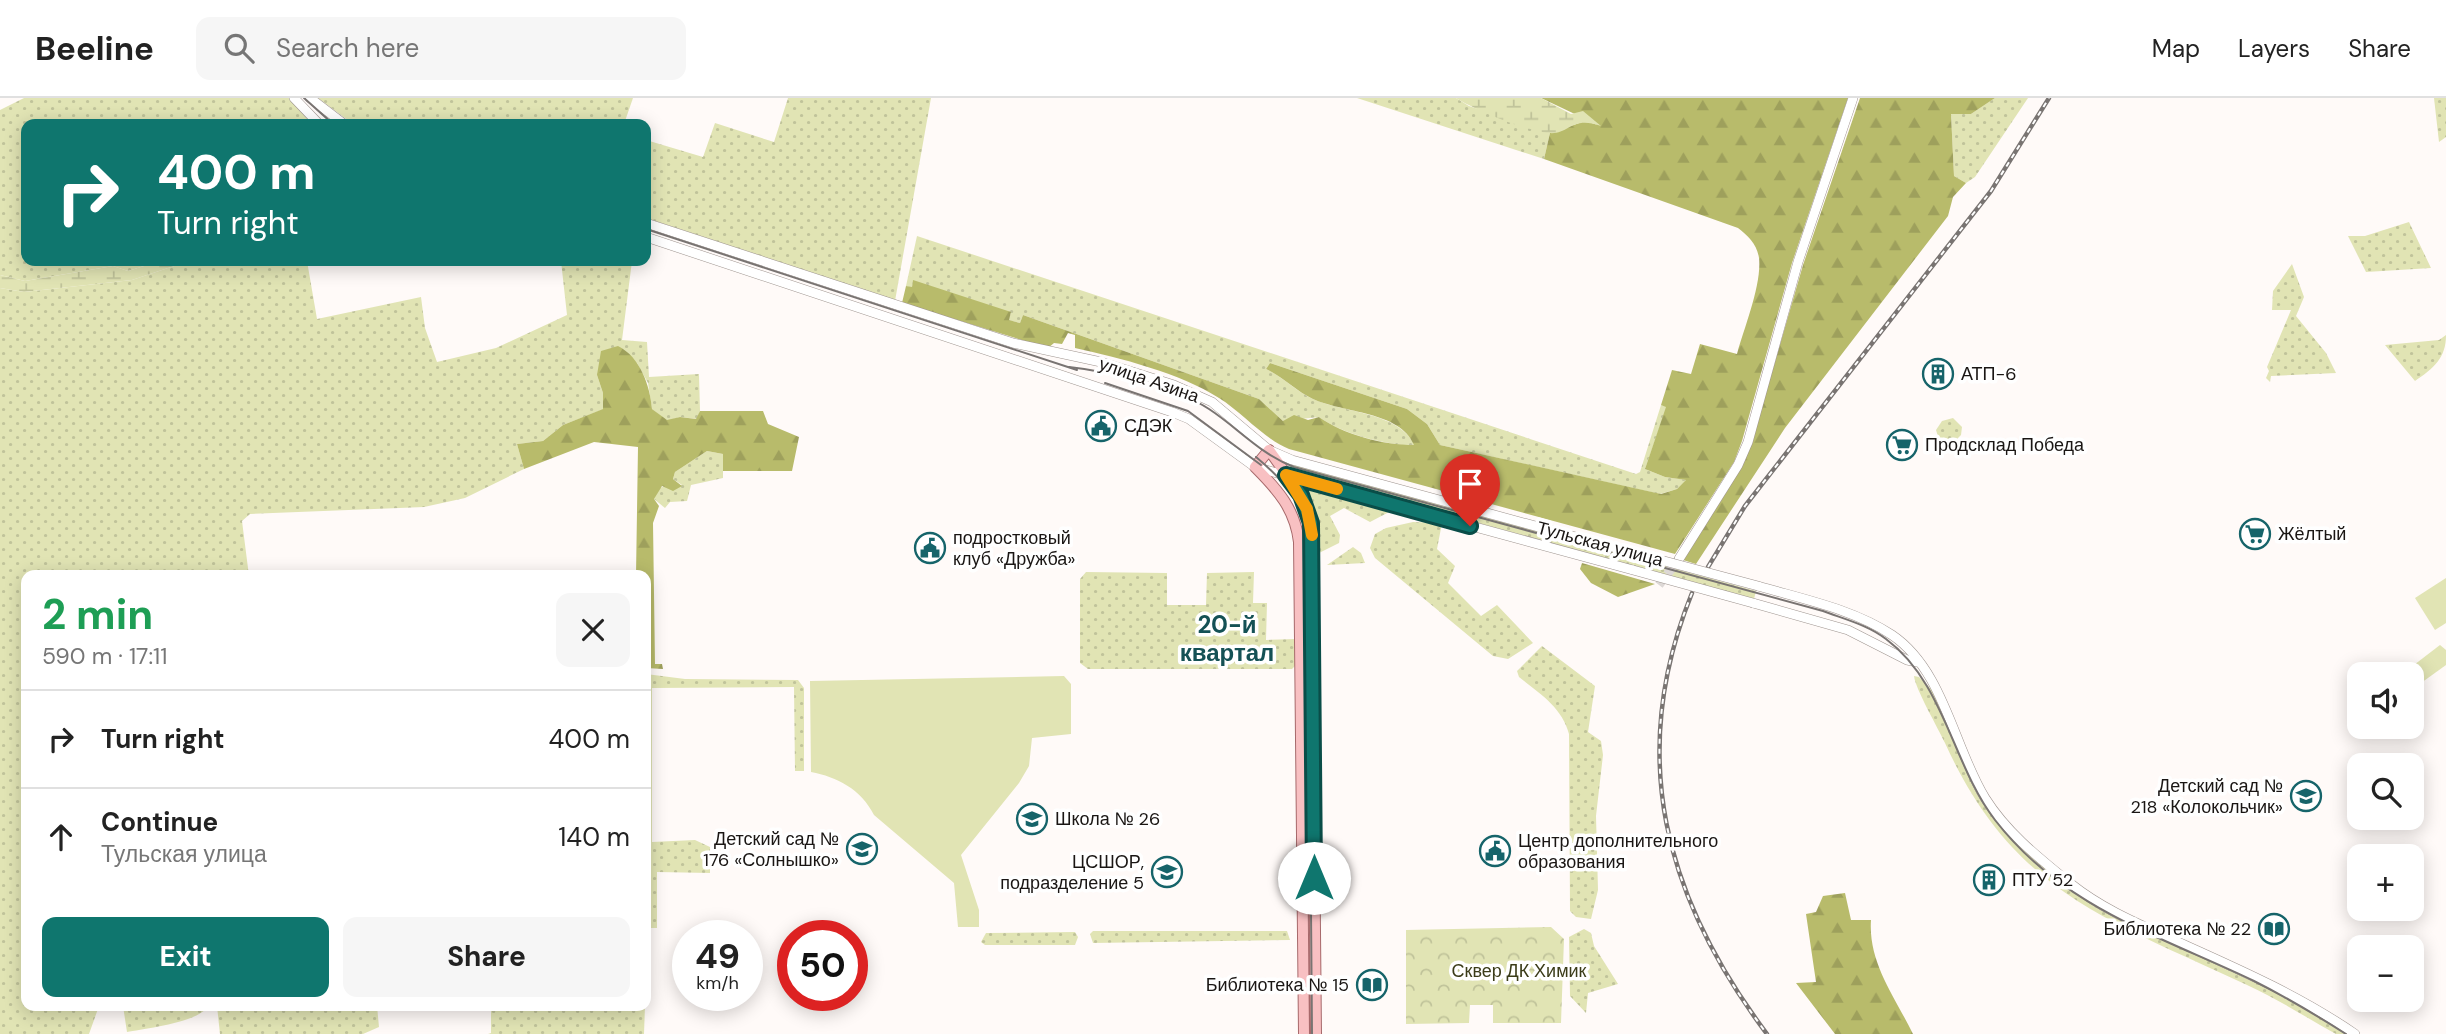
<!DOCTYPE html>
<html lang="en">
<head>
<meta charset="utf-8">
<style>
  :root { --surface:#fff; --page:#f6f6f6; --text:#222; --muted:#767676; --line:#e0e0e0; --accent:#0f766e }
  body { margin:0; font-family:"DM Sans",sans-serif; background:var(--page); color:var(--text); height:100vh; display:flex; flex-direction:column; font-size:26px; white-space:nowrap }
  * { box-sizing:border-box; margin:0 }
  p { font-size:23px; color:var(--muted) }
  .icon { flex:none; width:38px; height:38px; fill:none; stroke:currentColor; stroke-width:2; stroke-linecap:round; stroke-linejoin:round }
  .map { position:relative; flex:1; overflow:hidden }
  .details { position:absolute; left:21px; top:472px; width:630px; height:441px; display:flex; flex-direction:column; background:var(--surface); border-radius:14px; box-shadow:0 4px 18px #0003 }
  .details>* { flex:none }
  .hud { position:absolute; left:21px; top:21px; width:630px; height:147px; border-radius:14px; box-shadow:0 4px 18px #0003; background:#0f766e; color:#fff; overflow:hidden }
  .buttons { position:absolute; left:2347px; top:564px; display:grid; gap:14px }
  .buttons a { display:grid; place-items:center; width:77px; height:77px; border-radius:14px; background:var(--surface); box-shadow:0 4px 18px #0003; font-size:35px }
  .speed { position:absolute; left:672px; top:822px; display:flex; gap:14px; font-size:35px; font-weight:700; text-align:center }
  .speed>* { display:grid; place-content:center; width:91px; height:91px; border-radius:50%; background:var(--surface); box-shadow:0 4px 18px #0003; line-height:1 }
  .speed small { font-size:18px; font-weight:400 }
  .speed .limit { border:10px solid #d22; background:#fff; color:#111 }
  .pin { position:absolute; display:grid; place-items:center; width:60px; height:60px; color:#fff; margin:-72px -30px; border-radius:50% 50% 50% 0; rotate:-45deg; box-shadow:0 0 7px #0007 }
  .pin .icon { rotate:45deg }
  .me { position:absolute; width:77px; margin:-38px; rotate:0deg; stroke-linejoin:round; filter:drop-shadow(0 0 5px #0008) }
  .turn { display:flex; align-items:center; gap:24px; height:147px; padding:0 21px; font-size:32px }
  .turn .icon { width:91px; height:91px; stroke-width:2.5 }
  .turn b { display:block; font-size:49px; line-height:60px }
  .round { display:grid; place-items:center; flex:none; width:74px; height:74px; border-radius:14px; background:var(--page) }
  .headline { display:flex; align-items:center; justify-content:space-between; height:119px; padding:0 21px }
  h1 { font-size:42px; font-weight:700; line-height:52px; color:#1e9e55 }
  .action { display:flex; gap:14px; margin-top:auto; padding:14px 21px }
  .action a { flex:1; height:80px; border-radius:14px; background:var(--accent); color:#fff; font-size:28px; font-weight:700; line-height:80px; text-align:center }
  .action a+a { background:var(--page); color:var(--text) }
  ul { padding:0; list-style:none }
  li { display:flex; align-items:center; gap:21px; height:98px; padding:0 21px; border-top:2px solid var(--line) }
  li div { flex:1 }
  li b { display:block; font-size:26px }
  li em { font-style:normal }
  header { display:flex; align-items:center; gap:42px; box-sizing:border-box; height:98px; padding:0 35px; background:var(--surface); border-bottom:2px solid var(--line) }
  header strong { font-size:33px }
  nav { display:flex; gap:38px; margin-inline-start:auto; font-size:24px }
  .search { width:490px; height:63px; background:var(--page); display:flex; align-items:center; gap:18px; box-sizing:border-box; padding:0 24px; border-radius:14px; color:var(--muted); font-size:26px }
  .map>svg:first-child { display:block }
  .grass { fill:url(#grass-dots) }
  .forest { fill:url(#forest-firs) }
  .wetland { fill:url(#wetland-marsh) }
  .park { fill:url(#park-crowns) }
  .pitch { fill:#e1e4b4 }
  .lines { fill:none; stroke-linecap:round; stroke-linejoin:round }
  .minor-tunnel { stroke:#ddd8d6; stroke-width:9; stroke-dasharray:9 4.5; stroke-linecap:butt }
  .minor-casing { stroke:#9e948f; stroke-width:10 }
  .major-casing { stroke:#a7696b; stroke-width:12 }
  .minor { stroke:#fff; stroke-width:9 }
  .major { stroke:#f8c0c2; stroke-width:10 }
  .tram { stroke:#797472; stroke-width:2 }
  .rail-casing { stroke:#797472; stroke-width:4.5 }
  .rail { stroke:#fff; stroke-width:2; stroke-dasharray:5; stroke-linecap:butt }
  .minor-bridge-casing { stroke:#9e948f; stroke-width:10; stroke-linecap:butt }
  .minor-bridge { stroke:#fff; stroke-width:9 }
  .route-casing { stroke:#0a4d48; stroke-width:18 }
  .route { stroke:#0f766e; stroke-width:12 }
  .slow { stroke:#f59e0b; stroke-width:12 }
  .labels { text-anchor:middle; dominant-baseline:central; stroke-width:7; stroke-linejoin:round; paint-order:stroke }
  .poi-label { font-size:18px; fill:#1a1614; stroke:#fff; text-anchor:start }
  .street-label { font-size:18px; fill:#1a1614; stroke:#fff }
  .park-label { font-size:18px; fill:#3b3c19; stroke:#fff }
  .district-label { font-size:24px; font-weight:bold; fill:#145155; stroke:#fff }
</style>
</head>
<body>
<header>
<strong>Beeline</strong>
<div class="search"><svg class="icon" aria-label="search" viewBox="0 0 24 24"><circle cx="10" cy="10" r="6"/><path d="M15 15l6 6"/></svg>Search here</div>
<nav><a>Map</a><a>Layers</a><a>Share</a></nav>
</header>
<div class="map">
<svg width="2446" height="936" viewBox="0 0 2446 936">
  <defs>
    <pattern id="grass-dots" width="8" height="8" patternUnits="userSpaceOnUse" patternTransform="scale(1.75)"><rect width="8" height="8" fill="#e1e4b4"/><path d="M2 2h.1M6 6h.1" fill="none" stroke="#c0c39a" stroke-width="1.8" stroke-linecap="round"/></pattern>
    <pattern id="forest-firs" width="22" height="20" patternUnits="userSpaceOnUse" patternTransform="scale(1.75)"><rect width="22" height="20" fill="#b8bb6b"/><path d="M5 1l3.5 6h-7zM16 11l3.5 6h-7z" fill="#9ea05c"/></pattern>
    <pattern id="wetland-marsh" width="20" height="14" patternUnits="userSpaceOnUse" patternTransform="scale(1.75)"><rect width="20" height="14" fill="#e1e4b4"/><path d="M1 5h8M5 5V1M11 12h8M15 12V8" fill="none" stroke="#c0c39a"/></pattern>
    <pattern id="park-crowns" width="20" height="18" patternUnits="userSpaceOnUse" patternTransform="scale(1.75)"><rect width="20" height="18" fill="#e1e4b4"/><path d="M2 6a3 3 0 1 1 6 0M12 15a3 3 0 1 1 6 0" fill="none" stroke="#c0c39a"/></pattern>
  </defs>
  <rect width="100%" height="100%" fill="#fffaf8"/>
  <g class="grass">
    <path d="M24,0H290L315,26H26V163H160L128,173L113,168L25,183L0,177V12Z"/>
    <path d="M318,0H633L624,26H353Z"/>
    <path d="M788,0H931L895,203L646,120V42L703,59L715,25L774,44Z"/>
    <path d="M1357,0H1456L1469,8L1550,35L1544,61Z"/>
    <path d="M1995,0H2028L1975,79L1966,85L1954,78L1951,16H1971Z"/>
    <path d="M2434,0H2446V39L2439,44Z"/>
    <path d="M2409,124L2431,170L2366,174L2348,138H2365Z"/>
    <path d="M917,138L1636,376L1640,374L1661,307L1667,308L1645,371L1665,379L1687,382L1677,391L1660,396L1440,347L1427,326L1407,311L1270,265L1266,271C1283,279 1297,294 1313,301C1344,315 1400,314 1415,348C1384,346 1344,337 1319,319L1283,323L1259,301L1023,217L1020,225L1008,222L1011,215L913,183L912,190L906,188Z"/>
    <path d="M189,163H307L317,221L421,199L425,230L437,264L496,250L567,217L561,163H632L622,242L647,244L649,279L699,276L700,313L697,321L680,319L667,323L652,311L648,285L637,265L597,277L603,295L604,311L563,327L543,343L517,346L524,371L465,400L424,409L250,416L242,423L249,478H26V908H99L89,936H0V190L24,194L132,182Z"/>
    <path d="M2292,166L2304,199L2296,218L2326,255L2336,275L2271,278L2270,284L2266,280L2269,273L2267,269L2291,212H2272L2273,193Z"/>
    <path d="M2446,237C2446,260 2434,270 2415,283L2385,247L2439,242Z"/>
    <path d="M1953,320L1962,329L1961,337L1943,355L1936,332L1942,323Z"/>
    <path d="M707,353L723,356V380L691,387L687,403L670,404L665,410L654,401C658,385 667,388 682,387L673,381L675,374Z"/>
    <path d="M1290,367H1298L1756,493L1754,501L1297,375L1289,372Z"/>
    <path d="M1297,384L1389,410L1391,413L1370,424L1344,410L1330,418L1340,437L1339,445L1317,456L1314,423Z"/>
    <path d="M1413,424L1442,425L1437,451L1455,468L1448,485L1481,518L1497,507L1533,545L1508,561L1493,558L1375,460L1370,450L1375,436L1386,430Z"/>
    <path d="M1353,449L1361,455L1365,465L1327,467Z"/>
    <path d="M1086,474L1167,475V507H1206L1207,475L1254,474L1253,505H1267L1266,542L1296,541V567L1292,571H1088L1080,565V481Z"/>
    <path d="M1542,548L1595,588L1588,634L1601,643L1603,657L1596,718L1598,792L1591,821L1576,819L1570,813L1569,636C1562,609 1539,595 1519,579L1517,573Z"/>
    <path d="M646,576L685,581L798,582L804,590V673H795L794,589L652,590V744L695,742L710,749V775L657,774V830H646Z"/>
    <path d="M1914,578L1919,579L1933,593L1982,701L2072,791L2283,897L2350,936H2336C2307,920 2278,901 2247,887C2109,822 2013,795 1945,645C1938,630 1915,590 1914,578Z"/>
    <path d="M1584,831L1591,835L1594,848L1618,886L1588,895L1586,915L1570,898L1569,839Z"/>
    <path d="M1093,833H1287L1290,842L1093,845L1090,836Z"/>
    <path d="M1075,834L1078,839L1075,847H985L981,844L986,835Z"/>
    <path d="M123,908H208C200,924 144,931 127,934Z"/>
    <path d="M217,908H377L379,929L363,936H220Z"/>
    <path d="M491,908H645L644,936H488L491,935Z"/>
  </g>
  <g class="forest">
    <path d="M1541,0H1848L1792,165L1742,343L1734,364L1675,456L1289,351C1264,341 1243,315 1219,300C1180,275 1120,260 1075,250V237L1068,235L1062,246L1054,245L1048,250L902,205L906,188L912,189L913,182L1011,214L1009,222L1020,225L1023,217L1259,301L1283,323L1294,317L1308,322L1319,319C1344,337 1384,347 1414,347C1400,313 1343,315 1313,301C1296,293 1283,279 1266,271L1270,265L1407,311L1427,326L1440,347L1661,396L1677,391L1686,382L1665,379L1645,371L1666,309L1661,307L1672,272L1691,276L1700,246L1737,256C1744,230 1762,186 1759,160C1757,146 1748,138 1738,130L1544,61L1550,35L1585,23L1598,27Z"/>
    <path d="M1860,0H1995L1971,16H1951L1954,78L1966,85L1953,99L1948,118L1785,330L1696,466L1683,462L1727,393L1751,347L1803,167Z"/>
    <path d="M618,248C640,259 650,287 652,311L667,322L680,319L696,321L700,313H763L768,326L799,339L792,373H723V356L707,353L675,374L673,381L682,388L673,393L662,388L654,401L659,408L653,425L655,566H662L663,571L646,570V478H636L638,349L594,344L524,371L517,346L543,343L563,327L603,311V295L597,277L601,253Z"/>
    <path d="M1582,465L1655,486L1618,499L1591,485L1580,471Z"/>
    <path d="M1845,795L1851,822H1871C1868,865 1895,899 1913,936H1835L1796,885L1816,884L1806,816L1816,814L1823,798Z"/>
  </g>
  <g class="wetland">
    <path d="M1456,0H1541L1571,16L1583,13L1601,28C1571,17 1569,37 1549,35C1526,33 1475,12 1456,0Z"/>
    <path d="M160,163H189L132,182L24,194L0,190V177L25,183L113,168L128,173Z"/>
  </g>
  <path class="park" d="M1551,829L1564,841L1561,925H1493V907H1470L1469,925L1406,926V832Z"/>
  <g class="pitch">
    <path d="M2446,480V525L2435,532L2415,500Z"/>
    <path d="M2440,547L2446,552V567L2421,585L2410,570Z"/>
    <path d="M1064,578L1071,586V636L1032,640L1029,668L1019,685L961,757L979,812V829H958L954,785L874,717C861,691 837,679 811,674L810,583Z"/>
  </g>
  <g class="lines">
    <path class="minor-tunnel" d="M1659,487L1679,461"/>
    <g class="minor-casing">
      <g id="minor">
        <path d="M294,0L319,26"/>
        <path d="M310,0L344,26"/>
        <path d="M646,125L1013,245L1101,264L1174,287L1212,304L1269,352L1292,362L1638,456"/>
        <path d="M646,139L1172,314L1189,321L1255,369L1633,472"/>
        <path d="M1679,461L1738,367L1748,344L1798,164L1853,0"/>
        <path d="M1758,488C1802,501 1853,511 1892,537C1944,572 1954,650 1985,700C2007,735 2039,760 2071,786C2106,814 2146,829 2187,848C2245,874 2303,900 2355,936"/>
        <path d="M1753,505L1848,532L1907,562L1917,564"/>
      </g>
    </g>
    <g class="major-casing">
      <path id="major" d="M1304,936L1299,444C1295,411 1278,392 1255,369L1269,352L1301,397L1311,425L1316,936"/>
    </g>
    <use href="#minor" class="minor"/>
    <use href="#major" class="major"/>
    <g class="tram">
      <path d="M304,0L333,26"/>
      <path d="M646,131L1077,272"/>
      <path d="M1069,269C1107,273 1177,290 1209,311C1238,330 1260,356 1294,369L1823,513C1844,521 1868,527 1886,541C1945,585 1952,666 1995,722C2063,810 2158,837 2254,883C2286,899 2316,917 2346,936"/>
      <path d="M1105,285L1188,313L1261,367"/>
      <path d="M1256,359C1286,384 1303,405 1308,444L1312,936"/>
    </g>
    <g class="rail-casing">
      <g id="rail">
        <path d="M1708,469L1745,408L1991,93L2049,0"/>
        <path d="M1692,495C1626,658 1665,800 1767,936"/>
      </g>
    </g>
    <use href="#rail" class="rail"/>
    <g class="minor-bridge-casing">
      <g id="minor-bridge">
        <path d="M1638,456L1758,488"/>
        <path d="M1633,472L1753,505"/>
      </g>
    </g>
    <use href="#minor-bridge" class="minor-bridge"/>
  </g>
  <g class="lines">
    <g class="route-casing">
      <path id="route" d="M1314,780L1311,425L1301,397L1286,377L1470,428"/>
    </g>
    <use href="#route" class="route"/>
    <path class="slow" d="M1312,437L1307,411L1286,377L1337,391"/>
  </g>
  <defs>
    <g id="building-ring" transform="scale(1.575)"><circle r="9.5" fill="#fff" stroke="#16646a" stroke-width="1.5"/><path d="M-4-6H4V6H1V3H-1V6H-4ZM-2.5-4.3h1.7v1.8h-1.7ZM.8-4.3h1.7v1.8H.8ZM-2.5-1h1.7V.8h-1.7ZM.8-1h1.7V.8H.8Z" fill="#16646a"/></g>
    <g id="civic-ring" transform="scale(1.575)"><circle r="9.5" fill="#fff" stroke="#16646a" stroke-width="1.5"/><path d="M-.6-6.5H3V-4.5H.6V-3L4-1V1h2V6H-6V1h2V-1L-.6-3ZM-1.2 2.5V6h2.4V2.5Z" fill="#16646a"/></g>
    <g id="supermarket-ring" transform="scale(1.575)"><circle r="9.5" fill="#fff" stroke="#16646a" stroke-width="1.5"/><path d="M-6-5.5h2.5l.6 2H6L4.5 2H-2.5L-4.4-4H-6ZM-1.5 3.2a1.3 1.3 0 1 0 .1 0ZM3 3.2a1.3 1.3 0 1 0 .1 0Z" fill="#16646a"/></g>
    <g id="school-ring" transform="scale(1.575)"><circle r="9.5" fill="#fff" stroke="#16646a" stroke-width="1.5"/><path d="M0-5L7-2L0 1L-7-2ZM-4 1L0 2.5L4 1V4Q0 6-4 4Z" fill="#16646a"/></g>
    <g id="library-ring" transform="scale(1.575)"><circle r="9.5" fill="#fff" stroke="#16646a" stroke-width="1.5"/><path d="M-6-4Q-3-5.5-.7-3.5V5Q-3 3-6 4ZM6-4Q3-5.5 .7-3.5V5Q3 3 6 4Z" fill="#16646a"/></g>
  </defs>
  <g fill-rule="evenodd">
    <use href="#building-ring" x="1938" y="276"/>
    <use href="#civic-ring" x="1101" y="328"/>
    <use href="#supermarket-ring" x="1902" y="347"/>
    <use href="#supermarket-ring" x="2255" y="436"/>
    <use href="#civic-ring" x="930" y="450"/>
    <use href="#school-ring" x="2306" y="698"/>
    <use href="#school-ring" x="1032" y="721"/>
    <use href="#school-ring" x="862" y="751"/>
    <use href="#civic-ring" x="1495" y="753"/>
    <use href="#school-ring" x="1167" y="774"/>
    <use href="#building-ring" x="1989" y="782"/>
    <use href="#library-ring" x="2274" y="831"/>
    <use href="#library-ring" x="1372" y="887"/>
  </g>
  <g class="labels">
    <g class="poi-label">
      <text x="1961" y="276">АТП-6</text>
      <text x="1124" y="328">СДЭК</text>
      <text x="1925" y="347">Продсклад Победа</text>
      <text x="2278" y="436">Жёлтый</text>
      <text x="953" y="440">подростковый<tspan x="953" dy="21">клуб «Дружба»</tspan></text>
      <text x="2283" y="688" text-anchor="end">Детский сад №<tspan x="2283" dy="21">218 «Колокольчик»</tspan></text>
      <text x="1055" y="721">Школа № 26</text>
      <text x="839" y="741" text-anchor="end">Детский сад №<tspan x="839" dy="21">176 «Солнышко»</tspan></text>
      <text x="1518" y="743">Центр дополнительного<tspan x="1518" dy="21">образования</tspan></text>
      <text x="1144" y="764" text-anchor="end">ЦСШОР,<tspan x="1144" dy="21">подразделение 5</tspan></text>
      <text x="2012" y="782">ПТУ 52</text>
      <text x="2251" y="831" text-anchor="end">Библиотека № 22</text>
      <text x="1349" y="887" text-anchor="end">Библиотека № 15</text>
    </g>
    <g class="street-label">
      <text transform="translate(1149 282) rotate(19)">улица Азина</text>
      <text transform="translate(1600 446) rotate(15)">Тульская улица</text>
    </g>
    <g class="park-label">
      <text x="1519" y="873">Сквер ДК Химик</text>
    </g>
    <g class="district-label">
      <text x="1227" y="526">20-й<tspan x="1227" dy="28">квартал</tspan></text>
    </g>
  </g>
</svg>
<div class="buttons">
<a><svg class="icon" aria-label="sound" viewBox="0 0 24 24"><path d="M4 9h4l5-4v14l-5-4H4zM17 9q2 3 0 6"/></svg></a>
<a><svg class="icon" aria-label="search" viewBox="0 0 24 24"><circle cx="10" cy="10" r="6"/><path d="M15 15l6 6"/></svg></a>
<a>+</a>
<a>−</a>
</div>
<div class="speed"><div>49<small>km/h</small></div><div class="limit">50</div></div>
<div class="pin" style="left:1470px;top:428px;background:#d93025"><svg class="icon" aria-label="arrive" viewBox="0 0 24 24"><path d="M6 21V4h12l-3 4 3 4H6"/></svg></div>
<svg class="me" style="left:1314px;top:780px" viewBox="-20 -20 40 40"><circle r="19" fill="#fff"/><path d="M0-13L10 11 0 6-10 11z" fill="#0f766e"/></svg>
<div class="hud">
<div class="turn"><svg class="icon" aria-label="right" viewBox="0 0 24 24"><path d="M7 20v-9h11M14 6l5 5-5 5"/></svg><div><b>400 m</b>Turn right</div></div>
</div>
<section class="details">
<div class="headline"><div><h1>2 min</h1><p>590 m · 17:11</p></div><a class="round"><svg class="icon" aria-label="close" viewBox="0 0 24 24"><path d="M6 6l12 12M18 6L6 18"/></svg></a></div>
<ul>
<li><svg class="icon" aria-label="right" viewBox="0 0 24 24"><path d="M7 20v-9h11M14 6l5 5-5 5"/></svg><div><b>Turn right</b></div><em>400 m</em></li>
<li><svg class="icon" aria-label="ahead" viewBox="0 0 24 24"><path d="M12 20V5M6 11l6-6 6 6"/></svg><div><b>Continue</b><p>Тульская улица</p></div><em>140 m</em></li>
</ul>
<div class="action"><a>Exit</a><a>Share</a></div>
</section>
</div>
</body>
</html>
